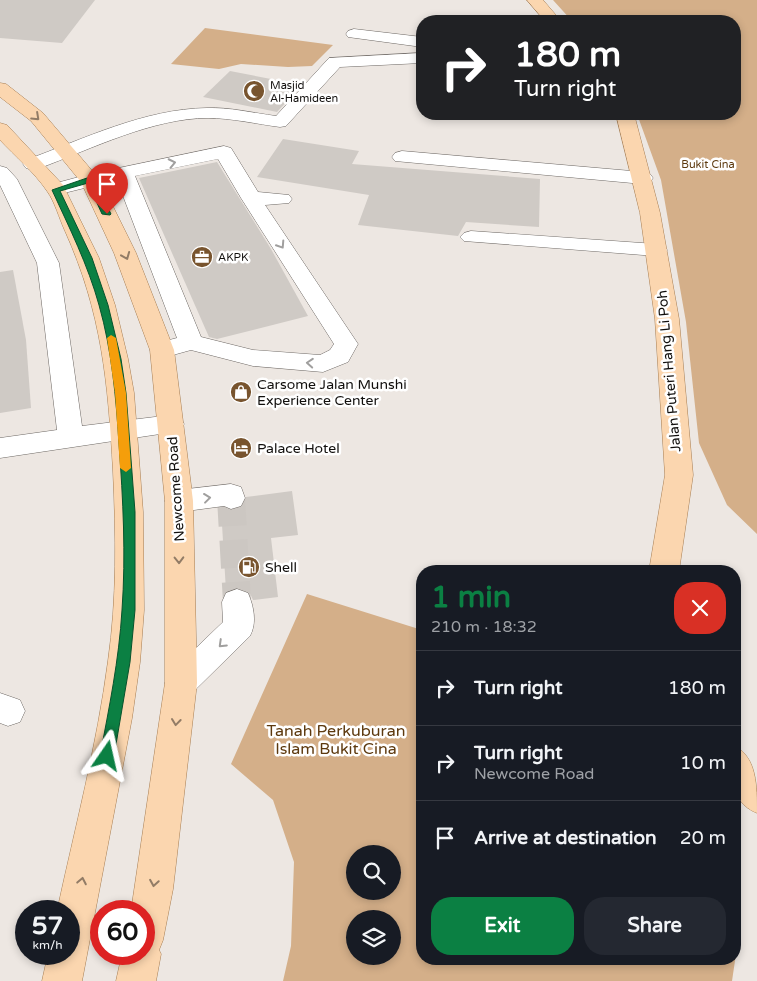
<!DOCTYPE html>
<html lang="en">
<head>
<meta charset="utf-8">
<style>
  :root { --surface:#171b24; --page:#242831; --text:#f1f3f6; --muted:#9ea1a6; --line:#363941; --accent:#0b8043 }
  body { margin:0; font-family:"Varela Round",sans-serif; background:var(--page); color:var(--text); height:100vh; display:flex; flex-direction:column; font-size:19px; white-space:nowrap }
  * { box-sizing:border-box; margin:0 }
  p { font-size:16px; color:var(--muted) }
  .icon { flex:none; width:28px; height:28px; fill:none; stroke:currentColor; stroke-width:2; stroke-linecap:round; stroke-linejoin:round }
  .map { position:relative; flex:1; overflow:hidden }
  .details { position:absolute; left:416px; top:565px; width:325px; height:400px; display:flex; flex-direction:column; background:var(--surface); border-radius:20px; box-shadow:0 2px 8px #0003 }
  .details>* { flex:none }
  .top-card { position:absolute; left:416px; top:15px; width:325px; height:105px; border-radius:20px; box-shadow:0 2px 8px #0003; background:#202124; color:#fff; overflow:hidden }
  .controls { position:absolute; left:346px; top:845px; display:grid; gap:10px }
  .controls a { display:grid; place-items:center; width:55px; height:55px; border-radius:50%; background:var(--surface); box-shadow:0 2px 8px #0003; font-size:25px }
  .speed { position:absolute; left:15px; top:900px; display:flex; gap:10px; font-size:25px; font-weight:700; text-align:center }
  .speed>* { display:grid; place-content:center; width:65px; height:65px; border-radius:50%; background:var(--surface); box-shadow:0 2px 8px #0003; line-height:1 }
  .speed small { font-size:12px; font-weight:400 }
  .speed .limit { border:8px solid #d22; background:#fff; color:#111 }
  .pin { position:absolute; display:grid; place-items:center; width:42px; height:42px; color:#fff; margin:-51px -21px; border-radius:50% 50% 50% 0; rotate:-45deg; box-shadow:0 0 5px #0007 }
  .pin .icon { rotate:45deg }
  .me { position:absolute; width:55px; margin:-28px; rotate:11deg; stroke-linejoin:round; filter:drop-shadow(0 0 4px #0008) }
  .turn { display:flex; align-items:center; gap:18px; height:105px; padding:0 15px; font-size:22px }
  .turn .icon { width:65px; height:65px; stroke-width:2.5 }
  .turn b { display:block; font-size:35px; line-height:42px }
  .round { display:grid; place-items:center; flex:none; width:52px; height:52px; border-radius:20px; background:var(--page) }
  .head { display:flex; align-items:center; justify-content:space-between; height:85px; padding:0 15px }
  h1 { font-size:30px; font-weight:700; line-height:38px; color:var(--accent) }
  .cta { display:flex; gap:10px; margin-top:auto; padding:10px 15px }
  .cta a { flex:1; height:58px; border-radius:20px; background:var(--accent); color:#fff; font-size:20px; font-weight:700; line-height:58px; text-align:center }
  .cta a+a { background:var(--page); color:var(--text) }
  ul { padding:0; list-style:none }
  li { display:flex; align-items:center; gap:15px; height:75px; padding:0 15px; border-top:1px solid var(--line) }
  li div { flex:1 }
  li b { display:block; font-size:19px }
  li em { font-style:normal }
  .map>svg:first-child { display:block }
  .green { fill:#d4af89; fill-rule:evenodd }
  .building { fill:#cfcac5 }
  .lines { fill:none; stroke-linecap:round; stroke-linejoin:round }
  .minor-tunnel { stroke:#ccc7c2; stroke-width:28; stroke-dasharray:28 14; stroke-linecap:butt }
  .minor-casing { stroke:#6d6864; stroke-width:1 }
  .major-casing { stroke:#a77e53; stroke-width:1 }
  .minor { fill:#fff; fill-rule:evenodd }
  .major { fill:#fbd6af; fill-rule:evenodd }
  .oneway { stroke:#927c66 }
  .oneway2 { stroke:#a09f9e }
  .route { fill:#0b8043; stroke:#07532c }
  .slow { fill:#f59e0b }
  .labels { text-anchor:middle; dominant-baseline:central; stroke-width:5; stroke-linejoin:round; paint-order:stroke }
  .far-poi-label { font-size:11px; fill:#110f0d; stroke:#fff; text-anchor:start }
  .far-park-label { font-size:11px; fill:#5d390e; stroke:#fff }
  .street-label { font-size:14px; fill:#110f0d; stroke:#fff }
  .poi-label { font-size:14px; fill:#110f0d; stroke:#fff; text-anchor:start }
  .near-park-label { font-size:16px; fill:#5d390e; stroke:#fff }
</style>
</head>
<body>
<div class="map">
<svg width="757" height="981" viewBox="0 0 757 981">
  <rect width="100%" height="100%" fill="#ede7e2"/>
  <g class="green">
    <path d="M553,0H757V534L727,505L699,443L686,322L661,180L637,114H735V21H572Z"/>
    <path d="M205,28L333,45L312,66L288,67L241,64L219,69L171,64Z"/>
    <path d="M307,594L422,630V959H735V951L736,954L732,981H283L291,946L294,862L273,800L231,764ZM355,854H392V891H355ZM355,919H392V956H355Z"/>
  </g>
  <g class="building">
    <path d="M0,0H95L62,43L0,38Z"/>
    <path d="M230,71L302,85L277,112L203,97Z"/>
    <path d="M283,139L359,151L352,164L540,179L539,227L466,222L458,236L358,225L369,195L257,177Z"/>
    <path d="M217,162L271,249L308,316L217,339L209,337L139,178Z"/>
    <path d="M13,270L26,340L31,408L0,413V272Z"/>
    <path d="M292,491L298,535L271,538L278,597L253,600L249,591L238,587L226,591L221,508L232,511L242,508L246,497Z"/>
  </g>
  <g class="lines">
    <path class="minor-tunnel" d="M231,498L237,602"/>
    <g class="minor-casing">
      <g id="minor">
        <path d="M354,29L422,37V47L348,37L346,34L348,31Z"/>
        <path d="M422,53V63L340,67L286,126L280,127C257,124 231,118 208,118C153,118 91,149 40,168L33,170L26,168L23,164L26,160C84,139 144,109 207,108C229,107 253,113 276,116L329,58Z"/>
        <path d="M224,146L231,148L258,192L289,195L292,199L289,203L265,205L358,344L348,362L323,372L253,366L191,350L162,358L154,356L150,350L154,344L177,338L117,180L56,195L49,193L46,189L49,185L90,174ZM218,159L241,198L334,344L330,350L320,355L253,350L201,337L135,176Z"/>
        <path d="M402,151L643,172L650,174L653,178L650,182L643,184L395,161L392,157L395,153Z"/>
        <path d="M0,166L7,168L17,179L59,263L82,426L171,415L180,417L184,424L180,431L0,458V438L57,430L37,263L0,185Z"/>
        <path d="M471,231L656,244L664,245L667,250L664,255L656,256L464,241L460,237L464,233Z"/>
        <path d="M231,484L241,487L245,498L241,506L231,509L224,506L179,512L169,509L165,501L169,493L179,490Z"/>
        <path d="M237,589L248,593C254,607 257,623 250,636L192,693L181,698L170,693L165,683L170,673L223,622L222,602L226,593Z"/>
        <path d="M0,693L20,700L25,711L20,722L8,726L0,723Z"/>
      </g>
    </g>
    <g class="major-casing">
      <g id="major">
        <path d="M527,0H543L561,21H545Z"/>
        <path d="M0,83L6,84L43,113L100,180L136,253L174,350L193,501L197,683L173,889L163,940L159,950L161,954L156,981H116L122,954H144V911H131L165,683V501L150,350L114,253L81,182L31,121L0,97Z"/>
        <path d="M616,114H634L660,213L679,319L693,475L679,571H649L665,475L655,319L640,213Z"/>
        <path d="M0,123L7,125L63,185L99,258L115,305L128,359L134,393L143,512L144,610L140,662L132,718L82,981H42L48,954H69V911H57C75,828 97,745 108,661C117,599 116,535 113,471C108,383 102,313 65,231C59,218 55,202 47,191C34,172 15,156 0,140Z"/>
        <path d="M735,746C757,758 757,786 757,813C727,801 735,773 735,746Z"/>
      </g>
    </g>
    <use href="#minor" class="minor"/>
    <use href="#major" class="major"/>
  </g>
  <defs><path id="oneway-chevron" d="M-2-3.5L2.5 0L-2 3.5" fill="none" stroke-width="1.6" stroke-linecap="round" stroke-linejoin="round" transform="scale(1.25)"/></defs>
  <g class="oneway">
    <use href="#oneway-chevron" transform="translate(36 117) rotate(43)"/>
    <use href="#oneway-chevron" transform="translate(126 256) rotate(68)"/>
    <use href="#oneway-chevron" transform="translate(179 560) rotate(89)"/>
    <use href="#oneway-chevron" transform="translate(176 722) rotate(97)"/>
    <use href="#oneway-chevron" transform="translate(82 881) rotate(-79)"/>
    <use href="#oneway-chevron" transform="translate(154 883) rotate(99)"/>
  </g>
  <g class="oneway2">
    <use href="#oneway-chevron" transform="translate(172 163) rotate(-12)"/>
    <use href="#oneway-chevron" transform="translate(281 245) rotate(57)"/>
    <use href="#oneway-chevron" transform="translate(310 363) rotate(-176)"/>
    <use href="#oneway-chevron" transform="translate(207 498) rotate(-7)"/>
    <use href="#oneway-chevron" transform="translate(222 644) rotate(136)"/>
  </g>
  <path class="route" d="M87,178L94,180L111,214L110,215L102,214L88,183L60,191L92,258L108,305L121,359L126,393L135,512V610L130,662L114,756L112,761L107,763L102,761L100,756C109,708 119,660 122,610C126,555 123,499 119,444C116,397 112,351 99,305C88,265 69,227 52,190Z"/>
  <path class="slow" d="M111,335L116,338L126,393L131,468L126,472L120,468L115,393L107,338Z"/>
  <defs>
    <g id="mosque-disc" transform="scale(1.125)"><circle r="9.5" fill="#78542e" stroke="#fff"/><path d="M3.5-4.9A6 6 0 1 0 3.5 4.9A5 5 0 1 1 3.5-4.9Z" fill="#fff"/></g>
    <g id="office-disc" transform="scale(1.125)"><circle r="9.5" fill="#78542e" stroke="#fff"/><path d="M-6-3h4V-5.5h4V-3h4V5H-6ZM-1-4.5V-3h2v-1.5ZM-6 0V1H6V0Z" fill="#fff"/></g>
    <g id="shop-disc" transform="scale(1.125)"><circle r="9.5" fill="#78542e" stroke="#fff"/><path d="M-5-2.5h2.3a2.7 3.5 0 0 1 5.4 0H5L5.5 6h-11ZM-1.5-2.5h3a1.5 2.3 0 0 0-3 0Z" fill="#fff"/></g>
    <g id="hotel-disc" transform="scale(1.125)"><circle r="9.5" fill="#78542e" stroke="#fff"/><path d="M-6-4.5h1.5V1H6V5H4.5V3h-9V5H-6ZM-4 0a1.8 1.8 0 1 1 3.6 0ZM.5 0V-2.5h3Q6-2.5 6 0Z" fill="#fff"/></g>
    <g id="fuel-disc" transform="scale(1.125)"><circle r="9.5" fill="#78542e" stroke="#fff"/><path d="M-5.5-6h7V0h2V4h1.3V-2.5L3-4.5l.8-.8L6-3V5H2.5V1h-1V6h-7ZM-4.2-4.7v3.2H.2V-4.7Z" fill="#fff"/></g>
  </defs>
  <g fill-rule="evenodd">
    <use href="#mosque-disc" x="254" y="91"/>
    <use href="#office-disc" x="202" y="257"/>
    <use href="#shop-disc" x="241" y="392"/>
    <use href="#hotel-disc" x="241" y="448"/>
    <use href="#fuel-disc" x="249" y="567"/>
  </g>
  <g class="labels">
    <g class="far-poi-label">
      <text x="270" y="85">Masjid<tspan x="270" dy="13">Al-Hamideen</tspan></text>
      <text x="218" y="257">AKPK</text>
    </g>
    <g class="far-park-label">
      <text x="708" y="164">Bukit Cina</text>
    </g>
    <g class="street-label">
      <text transform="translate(669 371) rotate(-95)">Jalan Puteri Hang Li Poh</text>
      <text transform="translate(176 489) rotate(-94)">Newcome Road</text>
    </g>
    <g class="poi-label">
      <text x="257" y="384">Carsome Jalan Munshi<tspan x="257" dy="16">Experience Center</tspan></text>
      <text x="257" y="448">Palace Hotel</text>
      <text x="265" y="567">Shell</text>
    </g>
    <g class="near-park-label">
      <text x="336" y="731">Tanah Perkuburan<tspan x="336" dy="18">Islam Bukit Cina</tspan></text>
    </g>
  </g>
</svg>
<div class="controls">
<a><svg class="icon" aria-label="search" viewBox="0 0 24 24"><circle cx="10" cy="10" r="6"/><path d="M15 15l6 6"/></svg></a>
<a><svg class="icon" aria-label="layers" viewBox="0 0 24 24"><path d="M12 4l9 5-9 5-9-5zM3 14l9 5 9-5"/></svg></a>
</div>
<div class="speed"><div>57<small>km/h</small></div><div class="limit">60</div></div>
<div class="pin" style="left:107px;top:214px;background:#d93025"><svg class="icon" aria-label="arrive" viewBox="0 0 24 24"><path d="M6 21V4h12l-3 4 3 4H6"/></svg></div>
<svg class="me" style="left:107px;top:756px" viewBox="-20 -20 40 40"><path d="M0-17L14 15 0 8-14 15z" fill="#0b8043" stroke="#fff" stroke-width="4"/></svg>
<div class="top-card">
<div class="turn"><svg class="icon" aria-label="right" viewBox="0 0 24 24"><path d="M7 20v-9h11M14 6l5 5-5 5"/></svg><div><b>180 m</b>Turn right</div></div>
</div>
<section class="details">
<div class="head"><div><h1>1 min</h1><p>210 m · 18:32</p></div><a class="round" style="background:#d93025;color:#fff"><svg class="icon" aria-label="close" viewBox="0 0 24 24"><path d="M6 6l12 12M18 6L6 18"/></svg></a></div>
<ul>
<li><svg class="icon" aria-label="right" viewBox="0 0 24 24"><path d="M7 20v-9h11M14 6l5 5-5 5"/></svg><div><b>Turn right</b></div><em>180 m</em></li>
<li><svg class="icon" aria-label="right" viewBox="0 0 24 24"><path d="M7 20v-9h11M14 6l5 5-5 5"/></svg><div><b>Turn right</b><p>Newcome Road</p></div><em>10 m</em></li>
<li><svg class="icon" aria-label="arrive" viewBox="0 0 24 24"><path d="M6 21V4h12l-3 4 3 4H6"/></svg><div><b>Arrive at destination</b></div><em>20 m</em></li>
</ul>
<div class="cta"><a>Exit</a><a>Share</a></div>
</section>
</div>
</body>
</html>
